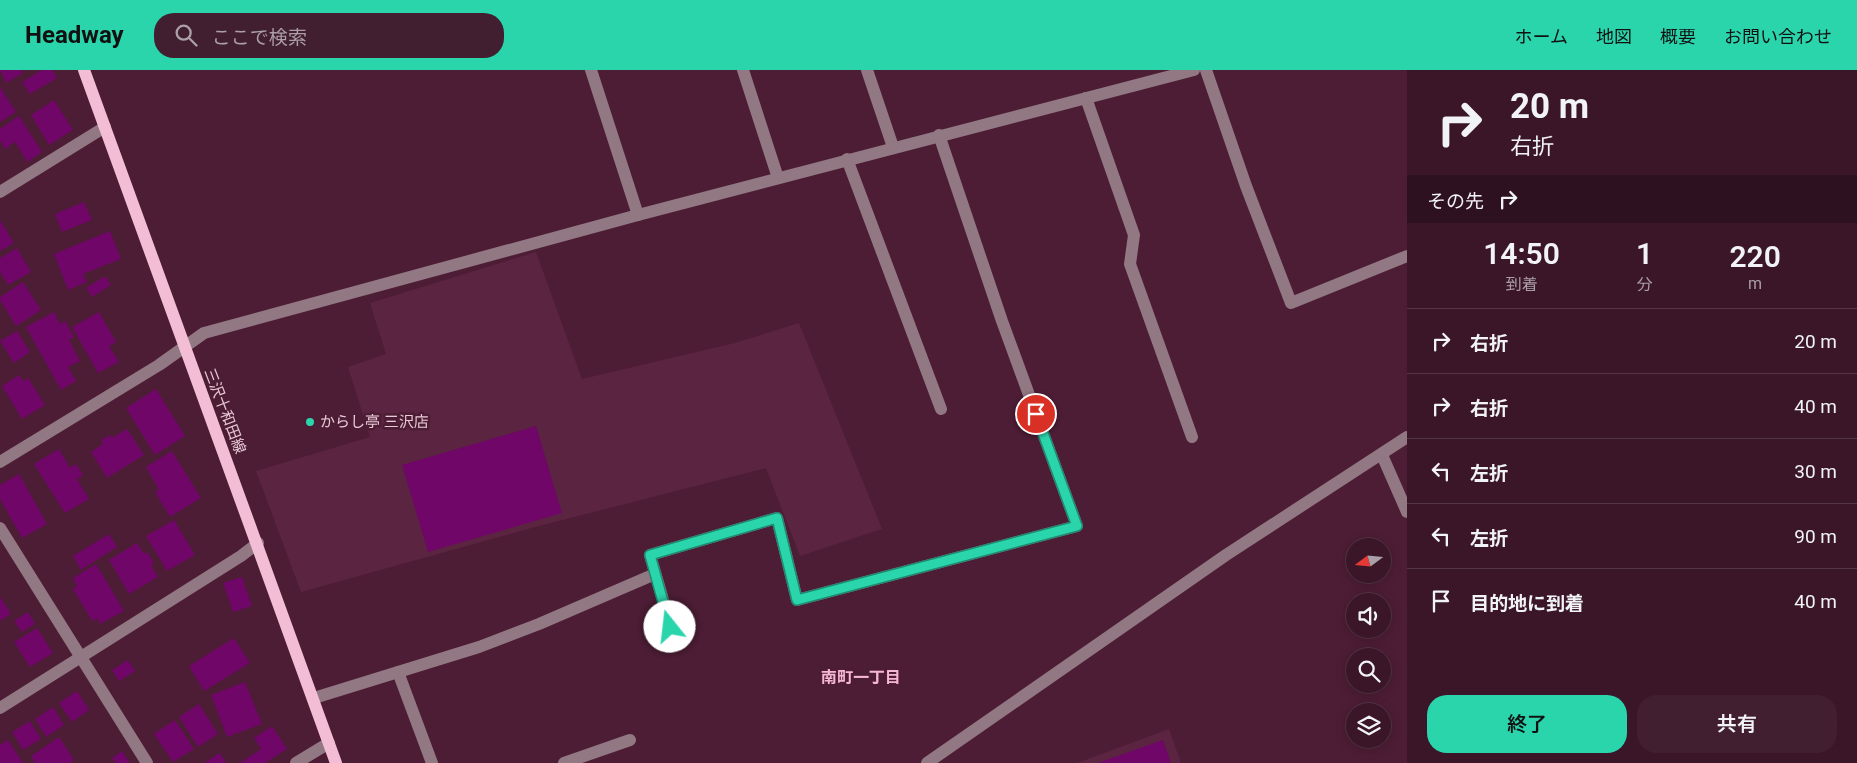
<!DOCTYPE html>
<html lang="ja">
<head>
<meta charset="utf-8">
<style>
  :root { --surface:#3a1628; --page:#411f30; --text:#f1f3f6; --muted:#ab9fa8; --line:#543545; --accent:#2bd5ac }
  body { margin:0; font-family:Roboto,"Noto Sans JP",sans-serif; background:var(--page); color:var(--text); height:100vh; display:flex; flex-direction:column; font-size:19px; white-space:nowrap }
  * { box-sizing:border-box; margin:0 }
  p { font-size:16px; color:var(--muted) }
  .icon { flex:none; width:28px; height:28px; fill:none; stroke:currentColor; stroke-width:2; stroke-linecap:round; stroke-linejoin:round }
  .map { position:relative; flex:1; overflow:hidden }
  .sheet { display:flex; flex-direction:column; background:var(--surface); width:450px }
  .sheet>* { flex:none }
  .top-card { background:#3a1628; color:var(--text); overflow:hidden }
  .needle { width:32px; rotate:254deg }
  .buttons { position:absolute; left:1346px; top:468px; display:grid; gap:10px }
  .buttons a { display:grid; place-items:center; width:45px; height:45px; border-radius:50%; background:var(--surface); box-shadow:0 2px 12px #0003,0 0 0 1px var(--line); font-size:25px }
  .pin { position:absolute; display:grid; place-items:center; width:42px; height:42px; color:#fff; margin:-21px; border:2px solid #fff; border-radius:50%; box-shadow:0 1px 5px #0007 }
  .me { position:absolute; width:55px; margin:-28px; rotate:344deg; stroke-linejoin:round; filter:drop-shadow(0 0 4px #0008) }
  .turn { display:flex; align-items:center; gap:18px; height:105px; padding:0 20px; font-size:22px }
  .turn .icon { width:65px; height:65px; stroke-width:2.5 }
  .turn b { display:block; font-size:35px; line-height:42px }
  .then { display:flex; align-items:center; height:48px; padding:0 20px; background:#0003; gap:10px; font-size:19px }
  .eta { display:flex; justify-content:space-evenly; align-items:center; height:85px; text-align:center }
  .eta b { font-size:30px; font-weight:600; line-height:35px }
  .button { display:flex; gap:10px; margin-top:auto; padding:10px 20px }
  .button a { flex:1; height:58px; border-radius:20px; background:var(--accent); color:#111; font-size:20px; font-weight:600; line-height:58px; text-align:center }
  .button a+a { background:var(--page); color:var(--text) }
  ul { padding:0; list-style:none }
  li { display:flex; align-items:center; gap:15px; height:65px; padding:0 20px; border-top:1px solid var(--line) }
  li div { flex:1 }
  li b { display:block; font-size:19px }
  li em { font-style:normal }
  header { display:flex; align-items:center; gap:30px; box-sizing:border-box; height:70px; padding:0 25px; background:var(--accent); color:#111 }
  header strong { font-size:24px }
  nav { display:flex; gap:28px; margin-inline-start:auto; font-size:18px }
  .search { width:350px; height:45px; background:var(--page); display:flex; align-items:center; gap:12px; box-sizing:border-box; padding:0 18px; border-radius:20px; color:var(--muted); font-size:19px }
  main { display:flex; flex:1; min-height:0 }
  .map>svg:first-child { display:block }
  .built { fill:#5b2440 }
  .building { fill:#6f0668 }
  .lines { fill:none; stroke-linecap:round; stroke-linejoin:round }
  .minor { stroke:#917882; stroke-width:12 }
  .major { stroke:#f3bed5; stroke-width:12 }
  .route-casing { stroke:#1c8a70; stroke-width:12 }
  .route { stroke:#2bd5ac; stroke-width:9 }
  .poi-dot { fill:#2bd5ac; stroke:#4d1d35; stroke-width:2 }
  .labels { text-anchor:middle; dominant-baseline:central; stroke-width:5; stroke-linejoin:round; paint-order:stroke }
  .street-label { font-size:15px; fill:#e8c9d6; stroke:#4d1d35 }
  .poi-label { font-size:15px; fill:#e8c9d6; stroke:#4d1d35; text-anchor:start }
  .neighbourhood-label { font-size:16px; font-weight:bold; fill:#f5b7d1; stroke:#4d1d35 }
</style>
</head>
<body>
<header>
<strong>Headway</strong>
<div class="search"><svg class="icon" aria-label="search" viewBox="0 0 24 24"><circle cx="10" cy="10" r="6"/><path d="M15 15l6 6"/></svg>ここで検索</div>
<nav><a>ホーム</a><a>地図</a><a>概要</a><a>お問い合わせ</a></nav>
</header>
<main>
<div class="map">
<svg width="1407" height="693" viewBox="0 0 1407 693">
  <rect width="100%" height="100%" fill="#4d1d35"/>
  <g class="built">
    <path d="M536,182L582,309L735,273L799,253L882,459L800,486L766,398L539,456L301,522L256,401L370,367L348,297L386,284L370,233Z"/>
    <path d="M1169,659L1181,693H1077Z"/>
  </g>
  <g class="building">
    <path d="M0,0H21L23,3L6,13Z"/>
    <path d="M42,0H52L57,8L30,24L22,12Z"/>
    <path d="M0,17L16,42L0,52Z"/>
    <path d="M54,30L73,60L49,75L31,45Z"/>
    <path d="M19,46L42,82L27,92L15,72L5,79L0,71V59Z"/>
    <path d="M84,132L92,150L62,162L55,144Z"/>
    <path d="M0,150L14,173L0,181Z"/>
    <path d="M110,161L121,189L83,204L87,212L68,220L54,184Z"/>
    <path d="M17,178L31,202L8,215L0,202V188Z"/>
    <path d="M105,206L111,215L92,227L86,218Z"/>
    <path d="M23,212L41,240L16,256L0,230V227Z"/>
    <path d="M54,242L60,254L65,251L74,267L69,270L80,291L68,297L76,311L61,320L26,257Z"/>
    <path d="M99,242L116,272L109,276L119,292L98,303L72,257Z"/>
    <path d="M17,261L30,282L14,293L0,271Z"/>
    <path d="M19,305L23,311L28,308L45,335L22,349L2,316Z"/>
    <path d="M156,319L185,366L155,385L126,338Z"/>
    <path d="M536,356L562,443L428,482L402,395Z"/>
    <path d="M127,359L144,385L107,408L91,382L103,374L101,370L110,365L112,368Z"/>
    <path d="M59,379L70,398L76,394L83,405L77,409L89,429L65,443L34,394Z"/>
    <path d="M172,381L201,428L170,447L155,422L159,420L146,397Z"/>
    <path d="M19,404L47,454L22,468L0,429V415Z"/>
    <path d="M174,450L195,485L167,501L146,466Z"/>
    <path d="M109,464L117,477L81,500L73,486Z"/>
    <path d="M137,473L144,484L147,482L154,493L151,495L158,507L129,524L109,490Z"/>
    <path d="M96,494L124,541L100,554L97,548L92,551L73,519L77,516L73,508Z"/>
    <path d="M242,507L252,536L233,542L223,513Z"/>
    <path d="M0,527L11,544L0,551Z"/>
    <path d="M28,542L35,554L22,562L14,551Z"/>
    <path d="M37,558L53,583L30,597L14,572Z"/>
    <path d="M234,568L250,593L204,621L189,596Z"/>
    <path d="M128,590L135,601L119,611L112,600Z"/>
    <path d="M245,612L262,654L227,667L211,625Z"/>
    <path d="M77,621L89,640L72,652L59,633Z"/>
    <path d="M199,634L218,664L198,677L179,647Z"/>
    <path d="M53,637L64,655L46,667L35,649Z"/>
    <path d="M175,650L194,679L173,692L154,664Z"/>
    <path d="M30,651L41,669L23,680L12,662Z"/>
    <path d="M272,656L287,679L265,693H240L261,679L254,668Z"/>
    <path d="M59,667L74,690L70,693H35L31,686Z"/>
    <path d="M8,670L23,693H0V675Z"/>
    <path d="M1163,670L1171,693H1098Z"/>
    <path d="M122,681L130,693H116L112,688Z"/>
    <path d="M220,683L226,693H204Z"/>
  </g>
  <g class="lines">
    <g class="minor">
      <path d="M591,0L638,145"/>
      <path d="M743,0L778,108"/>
      <path d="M867,0L893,77"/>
      <path d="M1206,0L1246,116L1291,233L1407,186"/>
      <path d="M1086,28L1134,165L1130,194L1192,367"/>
      <path d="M847,89L941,339"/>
      <path d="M0,122L105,57"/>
      <path d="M1382,385L1407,442"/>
      <path d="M0,392L159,295L204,263L638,145L1194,0"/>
      <path d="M0,458L147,693"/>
      <path d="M676,575L650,485L777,448L797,530L1077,456L1002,251L939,65"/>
      <path d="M398,602L432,693"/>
      <path d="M314,628L479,577L539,554L655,504"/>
      <path d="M0,638L241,486L258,473"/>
      <path d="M296,693L329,673"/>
      <path d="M564,693L630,670"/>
      <path d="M927,693L1226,485L1407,367"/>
    </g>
    <path class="major" d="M84,0C169,231 252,462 336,693"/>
  </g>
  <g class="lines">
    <g class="route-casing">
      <path id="route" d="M670,557L650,485L777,448L797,530L1077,456L1036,344"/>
    </g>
    <use href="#route" class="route"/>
  </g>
  <circle class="poi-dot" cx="310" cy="352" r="5"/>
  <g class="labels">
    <g class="street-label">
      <text transform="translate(225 341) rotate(69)">三沢十和田線</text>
    </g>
    <g class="poi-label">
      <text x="320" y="352">からし亭 三沢店</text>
    </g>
    <g class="neighbourhood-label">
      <text x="861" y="607">南町一丁目</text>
    </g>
  </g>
</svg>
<div class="buttons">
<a><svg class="needle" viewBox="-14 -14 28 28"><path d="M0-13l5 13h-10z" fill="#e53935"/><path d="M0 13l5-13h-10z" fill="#ab9fa8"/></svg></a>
<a><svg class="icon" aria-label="sound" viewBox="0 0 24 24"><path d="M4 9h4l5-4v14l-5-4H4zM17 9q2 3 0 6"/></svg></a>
<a><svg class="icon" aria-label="search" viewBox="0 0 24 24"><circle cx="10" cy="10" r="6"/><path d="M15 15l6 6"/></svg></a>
<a><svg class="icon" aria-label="layers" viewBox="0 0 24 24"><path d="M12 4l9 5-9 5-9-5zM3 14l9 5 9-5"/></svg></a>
</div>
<div class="pin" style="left:1036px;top:344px;background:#d93025"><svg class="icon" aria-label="arrive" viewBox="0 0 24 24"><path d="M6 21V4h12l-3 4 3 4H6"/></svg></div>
<svg class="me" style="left:670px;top:557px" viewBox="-20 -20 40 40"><circle r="19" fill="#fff"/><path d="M0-13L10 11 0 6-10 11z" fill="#2bd5ac"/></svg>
</div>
<section class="sheet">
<div class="top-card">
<div class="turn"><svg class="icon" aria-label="right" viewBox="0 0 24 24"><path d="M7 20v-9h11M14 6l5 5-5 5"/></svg><div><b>20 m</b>右折</div></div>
<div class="then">その先<svg class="icon" aria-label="right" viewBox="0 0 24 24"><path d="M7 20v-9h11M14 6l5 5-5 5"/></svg></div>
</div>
<div class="eta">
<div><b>14:50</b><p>到着</p></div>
<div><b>1</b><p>分</p></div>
<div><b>220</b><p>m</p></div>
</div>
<ul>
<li><svg class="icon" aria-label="right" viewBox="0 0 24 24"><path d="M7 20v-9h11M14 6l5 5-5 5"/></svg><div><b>右折</b></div><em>20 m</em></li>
<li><svg class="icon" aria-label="right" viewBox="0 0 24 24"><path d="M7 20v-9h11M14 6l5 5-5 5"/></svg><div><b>右折</b></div><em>40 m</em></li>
<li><svg class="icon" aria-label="left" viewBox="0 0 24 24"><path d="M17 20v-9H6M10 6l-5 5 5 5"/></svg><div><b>左折</b></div><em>30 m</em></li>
<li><svg class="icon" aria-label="left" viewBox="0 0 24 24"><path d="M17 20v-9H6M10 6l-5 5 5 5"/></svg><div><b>左折</b></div><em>90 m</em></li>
<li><svg class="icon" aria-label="arrive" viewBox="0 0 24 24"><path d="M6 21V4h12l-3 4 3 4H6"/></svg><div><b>目的地に到着</b></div><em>40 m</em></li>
</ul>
<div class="button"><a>終了</a><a>共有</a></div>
</section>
</main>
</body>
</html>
